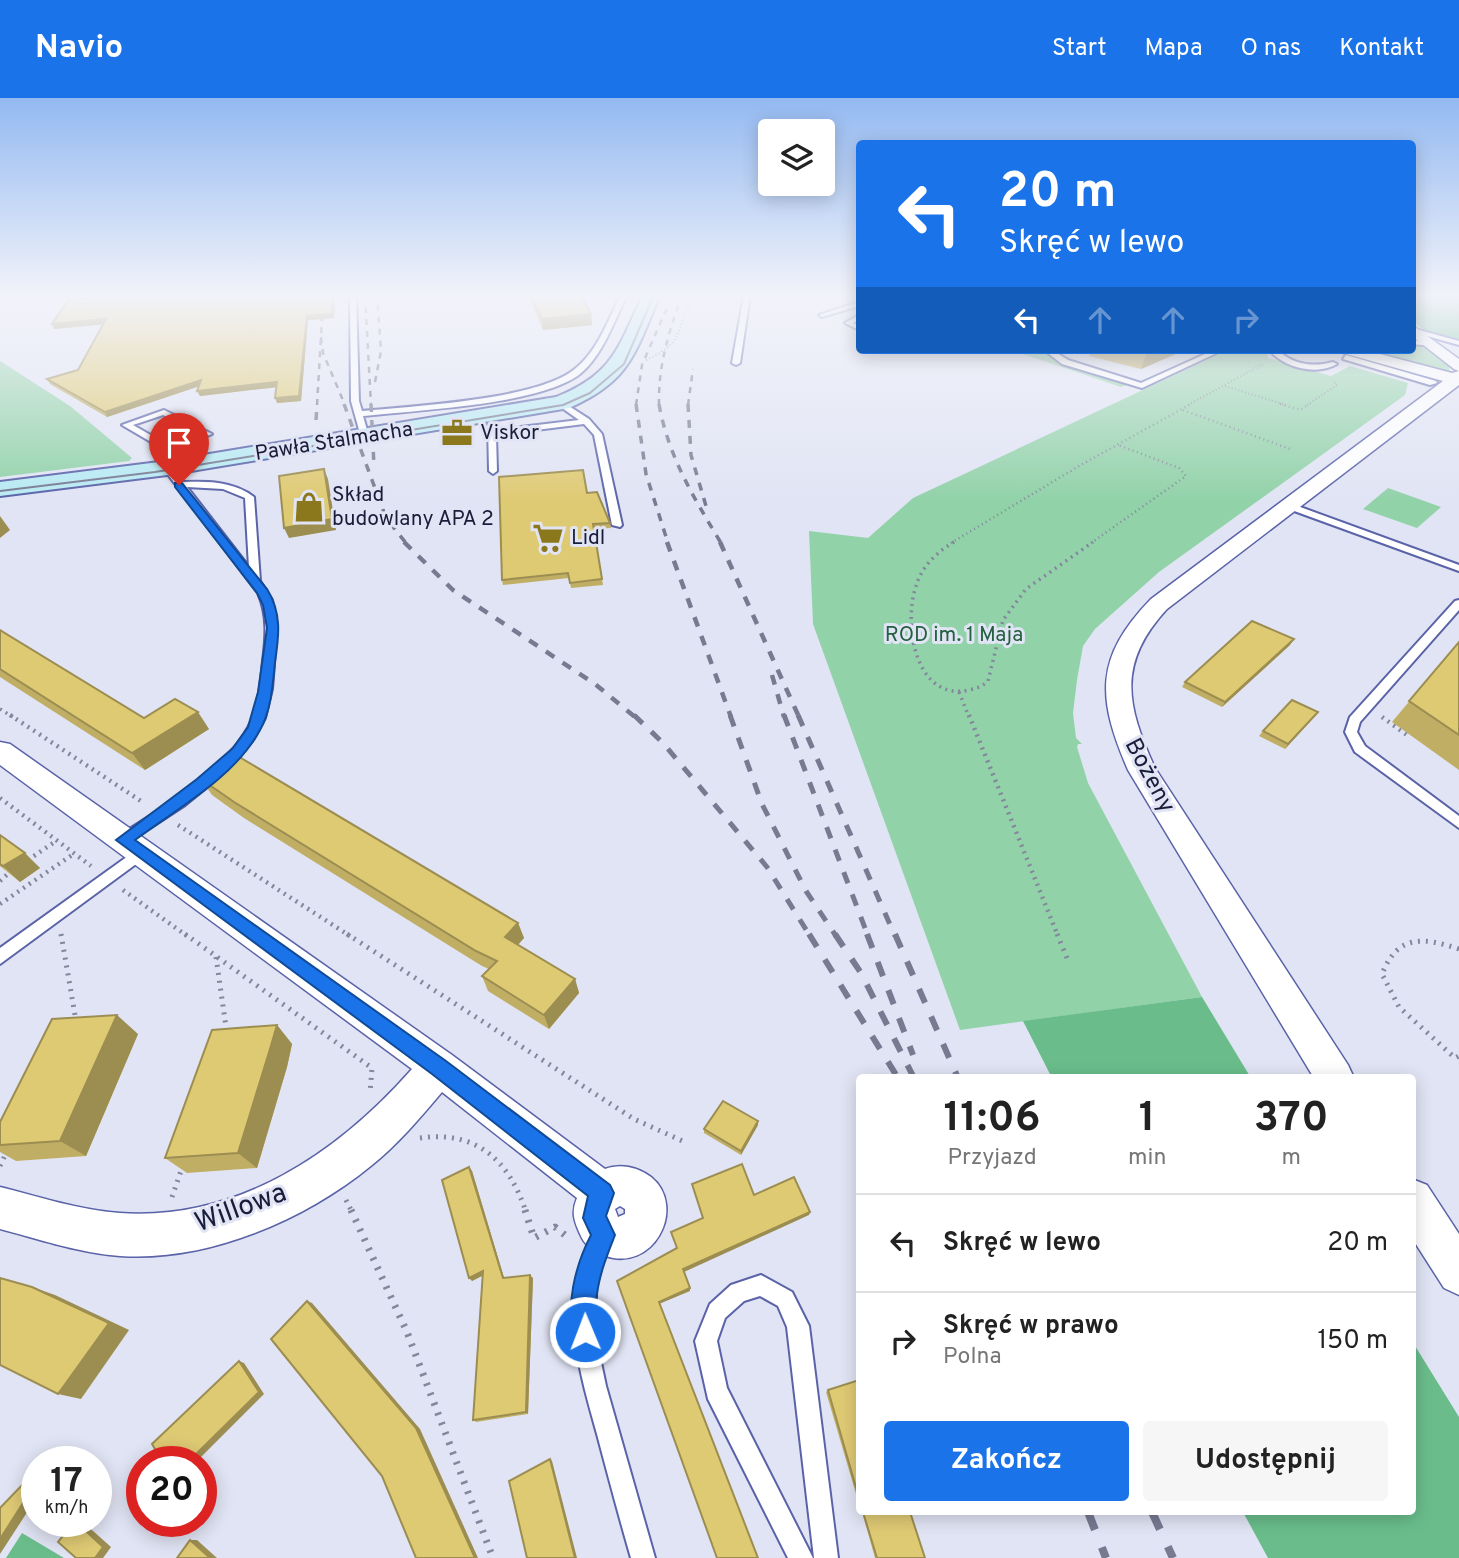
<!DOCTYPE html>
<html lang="pl">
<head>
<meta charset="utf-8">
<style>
  :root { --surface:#fff; --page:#f6f6f6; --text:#222; --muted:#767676; --line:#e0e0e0; --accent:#1a73e8 }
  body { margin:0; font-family:Overpass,sans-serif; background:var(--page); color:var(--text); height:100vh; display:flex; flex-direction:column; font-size:26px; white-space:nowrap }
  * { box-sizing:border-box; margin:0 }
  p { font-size:23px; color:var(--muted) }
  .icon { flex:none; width:38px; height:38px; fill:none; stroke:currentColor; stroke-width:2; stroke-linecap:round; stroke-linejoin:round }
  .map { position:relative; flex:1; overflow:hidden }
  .details { position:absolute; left:856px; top:976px; width:560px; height:441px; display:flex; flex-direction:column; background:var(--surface); border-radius:7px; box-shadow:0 4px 18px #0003 }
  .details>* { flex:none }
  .guide { position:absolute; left:856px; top:42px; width:560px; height:214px; border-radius:7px; box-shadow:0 4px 18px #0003; background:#1a73e8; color:#fff; overflow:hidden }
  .buttons { position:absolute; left:758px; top:21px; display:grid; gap:14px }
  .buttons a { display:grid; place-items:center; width:77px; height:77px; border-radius:7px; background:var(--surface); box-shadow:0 4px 18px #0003; font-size:35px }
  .speed { position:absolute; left:21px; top:1348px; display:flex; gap:14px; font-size:35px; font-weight:700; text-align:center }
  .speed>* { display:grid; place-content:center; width:91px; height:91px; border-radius:50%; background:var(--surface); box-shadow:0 4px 18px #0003; line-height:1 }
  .speed small { font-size:18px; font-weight:400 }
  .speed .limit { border:10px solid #d22; background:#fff; color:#111 }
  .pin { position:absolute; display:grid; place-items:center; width:60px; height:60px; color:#fff; margin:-72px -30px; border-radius:50% 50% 50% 0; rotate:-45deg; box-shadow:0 0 7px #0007 }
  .pin .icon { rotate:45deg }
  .me { position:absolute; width:77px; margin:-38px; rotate:359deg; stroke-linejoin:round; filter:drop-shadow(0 0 5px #0008) }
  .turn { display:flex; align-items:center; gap:24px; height:147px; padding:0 28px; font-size:32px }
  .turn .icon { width:91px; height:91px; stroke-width:2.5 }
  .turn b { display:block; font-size:49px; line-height:60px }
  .lanes { display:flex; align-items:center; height:66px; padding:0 28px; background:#0003; justify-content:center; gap:35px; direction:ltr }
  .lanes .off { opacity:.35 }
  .eta { display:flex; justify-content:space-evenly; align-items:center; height:119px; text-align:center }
  .eta b { font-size:42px; font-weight:700; line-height:49px }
  .button { display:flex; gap:14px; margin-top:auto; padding:14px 28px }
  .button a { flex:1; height:80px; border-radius:7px; background:var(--accent); color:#fff; font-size:28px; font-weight:700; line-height:80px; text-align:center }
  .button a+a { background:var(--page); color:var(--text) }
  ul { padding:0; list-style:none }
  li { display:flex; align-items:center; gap:21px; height:98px; padding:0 28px; border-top:2px solid var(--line) }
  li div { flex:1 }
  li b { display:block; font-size:26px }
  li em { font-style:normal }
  header { display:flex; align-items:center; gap:42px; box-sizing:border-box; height:98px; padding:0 35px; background:var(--accent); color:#fff }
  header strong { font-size:33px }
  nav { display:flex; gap:38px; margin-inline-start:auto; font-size:24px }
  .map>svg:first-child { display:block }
  .green { fill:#92d2a9 }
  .forest { fill:#6abd8b }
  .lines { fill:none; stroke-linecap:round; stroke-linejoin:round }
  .lane-casing { stroke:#5a63a8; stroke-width:4 }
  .street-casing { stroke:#5a63a8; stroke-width:3 }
  .secondary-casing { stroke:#5a63a8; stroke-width:4 }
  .path-far5 { stroke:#83869c; stroke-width:2; stroke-dasharray:1 2.5; stroke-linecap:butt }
  .path-far4 { stroke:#83869c; stroke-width:2.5; stroke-dasharray:1 3.5; stroke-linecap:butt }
  .path-far3 { stroke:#83869c; stroke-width:3.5; stroke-dasharray:2 4.5; stroke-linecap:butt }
  .path-far2 { stroke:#83869c; stroke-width:4.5; stroke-dasharray:2 5; stroke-linecap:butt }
  .path-far1 { stroke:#83869c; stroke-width:5; stroke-dasharray:2 6; stroke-linecap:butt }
  .path { stroke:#83869c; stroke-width:7; stroke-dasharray:2.5 8; stroke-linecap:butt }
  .lane { fill:#fff; fill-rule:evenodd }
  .street { fill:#fff; fill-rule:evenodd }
  .secondary { fill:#b8eaf3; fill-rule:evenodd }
  .tram { stroke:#777b92; stroke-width:2 }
  .rail-far5 { stroke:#777b92; stroke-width:2.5; stroke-dasharray:6 6; stroke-linecap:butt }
  .rail-far4 { stroke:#777b92; stroke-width:3.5; stroke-dasharray:8 8; stroke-linecap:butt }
  .rail-far3 { stroke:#777b92; stroke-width:4.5; stroke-dasharray:10 10; stroke-linecap:butt }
  .rail-far2 { stroke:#777b92; stroke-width:5; stroke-dasharray:12 12; stroke-linecap:butt }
  .rail-far1 { stroke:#777b92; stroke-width:6; stroke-dasharray:15 15; stroke-linecap:butt }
  .rail { stroke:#777b92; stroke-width:8; stroke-dasharray:19 19; stroke-linecap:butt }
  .wall { fill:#c0ae64 }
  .shaded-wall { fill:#9c8d51 }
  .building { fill:#dfca74; stroke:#9c8d51; stroke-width:2 }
  .route { fill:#1a73e8; stroke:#114b97; stroke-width:2 }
  .labels { text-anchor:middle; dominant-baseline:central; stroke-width:6; stroke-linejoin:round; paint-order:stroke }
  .far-poi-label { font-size:21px; fill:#191d3a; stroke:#e1e4f4; text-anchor:start }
  .far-street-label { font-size:21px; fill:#191d3a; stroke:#e1e4f4 }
  .far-park-label { font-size:21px; fill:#23603e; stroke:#e1e4f4 }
  .street-label { font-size:24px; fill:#191d3a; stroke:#e1e4f4 }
  .near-street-label { font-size:28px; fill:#191d3a; stroke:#e1e4f4 }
</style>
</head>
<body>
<header>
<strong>Navio</strong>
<nav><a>Start</a><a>Mapa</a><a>O nas</a><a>Kontakt</a></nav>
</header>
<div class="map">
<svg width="1459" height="1460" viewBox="0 0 1459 1460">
  <rect width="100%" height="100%" fill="#e1e4f4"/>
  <g class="green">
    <path d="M1412,246C1428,249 1439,257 1449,269V273L1358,252H1412Z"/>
    <path d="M1011,252H1040L1063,266L1127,287L1121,289Z"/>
    <path d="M1228,252H1266L1268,260L1331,278L1350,268L1408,285L1405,297L1159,474L1095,531L1083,548L1077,582L1073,615L1076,640L1082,646H1078L1077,649L1088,685L1202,899L960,932L813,526L809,433L868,440L913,400Z"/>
    <path d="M0,263L70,308L132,360L129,363L0,379Z"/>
    <path d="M1388,390L1441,409L1417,430L1363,411Z"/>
  </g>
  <g class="forest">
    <path d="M1412,197L1459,198V243L1424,232L1412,222Z"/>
    <path d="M1202,899L1251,980H1052L1023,923Z"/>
    <path d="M1412,1243L1459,1319V1460H1268L1243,1414H1412Z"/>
    <path d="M22,1435L64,1460H6Z"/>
  </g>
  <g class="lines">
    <g class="lane-casing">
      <g id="lane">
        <path d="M350,197H356L359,303L362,313C412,308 540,302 576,270C598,252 608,222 621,197H627C614,223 603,257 580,276C540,307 416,312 363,318L369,339L365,341L361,339L351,303Z"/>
        <path d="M744,197H750L740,265L736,267L732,265Z"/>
        <path d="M859,204V208L822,219L819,217Z"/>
        <path d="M859,217V222L853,225L859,228V232L845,225Z"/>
        <path d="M1415,231L1459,243V247L1413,234Z"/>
        <path d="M1412,242L1435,246L1432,248L1412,246Z"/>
        <path d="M1044,252H1052L1068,262L1141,285L1214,252H1223L1142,290L1062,266Z"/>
        <path d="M1275,252H1281V255C1296,267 1314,269 1333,264L1337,266C1318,277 1289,271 1273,256Z"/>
        <path d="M1346,257L1436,283L1437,285L1430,287L1343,261Z"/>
        <path d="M561,303L589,321L602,336L622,427L620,429L612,427L594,337L584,326L496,337L497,373L493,376L489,373L488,325H494L495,332L579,322L558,307L557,305Z"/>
        <path d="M164,312L212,336L171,351V370L183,384C207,383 234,383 254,399L260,483L272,502L277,527L272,591L265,620L253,642L223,676L185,707L124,747L119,746L117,742L119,738C164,708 234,669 254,617C260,600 261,581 263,563C266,539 268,518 258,495L163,370V351L122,327ZM163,317L201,336L168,347L133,327ZM187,389L223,391L245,400L249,469Z"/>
        <path d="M1286,406H1292L1459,467V473L1286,410Z"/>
        <path d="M1459,502V512L1360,624L1357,634L1365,648L1459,718V730L1355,654L1345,634L1350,619L1455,503Z"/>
        <path d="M142,748L147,750L149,754L147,758L0,866V850Z"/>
        <path d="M604,1127L611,1130L614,1137L603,1163L596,1190V1241L606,1288L655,1460H631C619,1419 608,1377 597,1336C580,1275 561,1214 586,1152C591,1142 594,1131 604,1127Z"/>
        <path d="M761,1177L792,1194L809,1228L838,1460H814L787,1229L778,1208L760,1198L744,1203L725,1220L717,1243L727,1290L813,1460H788L708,1301L695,1243L710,1206L731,1187Z"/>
      </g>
    </g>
    <g class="street-casing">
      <g id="street">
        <path d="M1412,227L1459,261V273L1454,271L1412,238Z"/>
        <path d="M1341,252H1365L1452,275L1459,273V287L1167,511C1117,565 1126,607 1155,670L1348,967L1354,980H1314L1128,672C1097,600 1094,560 1151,501L1443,283L1343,255Z"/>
        <path d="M0,644L10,646L452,957L605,1071C620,1065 638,1069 651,1079C688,1109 653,1177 603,1157C592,1152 585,1148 580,1136C574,1123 571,1114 577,1100L442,994C420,1020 398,1046 372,1067C305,1122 208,1164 120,1158C79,1155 39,1141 0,1131V1089C40,1099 79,1112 120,1115C238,1123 338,1055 412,971L0,667ZM620,1108L625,1111V1116L618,1119L615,1111Z"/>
        <path d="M1412,1081L1427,1087L1459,1136V1197L1444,1190L1412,1140Z"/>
      </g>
    </g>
    <g class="secondary-casing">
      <path id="secondary" d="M643,197H660C635,255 631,283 569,310L167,377L0,398V384L167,363L556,299C614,276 618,249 643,197Z"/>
    </g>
    <g class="path-far5">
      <path d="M646,262C693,241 670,226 698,197"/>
      <path d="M1225,288L1286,307"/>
      <path d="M1188,307L1265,265"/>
      <path d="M1307,307L1337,287L1333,282"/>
    </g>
    <g class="path-far4">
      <path d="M1280,306L1300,312L1309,306"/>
      <path d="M1183,312L1293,352"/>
      <path d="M951,445L1079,368L1191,306"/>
      <path d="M1091,445L1186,378L1179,370L1118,347"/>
    </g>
    <g class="path-far3">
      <path d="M954,444C937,454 922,468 916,488C903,526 915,604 969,592C977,590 982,589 988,583L1003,522L1026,491L1093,444"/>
      <path d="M959,594L969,619"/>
      <path d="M0,611L13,619"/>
    </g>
    <g class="path-far2">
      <path d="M10,617L144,705"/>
      <path d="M969,617L1058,838"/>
      <path d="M1382,619L1407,637L1410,636"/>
      <path d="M0,700L91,768"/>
      <path d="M178,727L350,838"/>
      <path d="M28,762L56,743"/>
      <path d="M0,783L12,772"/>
      <path d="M123,792L187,838"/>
      <path d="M0,806L75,755"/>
    </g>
    <g class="path-far1">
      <path d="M61,836L75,917L72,923"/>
      <path d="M185,836L372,970L370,995"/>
      <path d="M347,836L634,1021L687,1045"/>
      <path d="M1057,836L1067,860"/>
      <path d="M1459,851C1423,839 1398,836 1382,876L1399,909L1455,960L1459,958"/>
      <path d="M216,859L227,936"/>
      <path d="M420,1040C476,1032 509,1062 526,1114"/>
      <path d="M0,1068L7,1053"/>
      <path d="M172,1099L183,1067"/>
      <path d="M346,1102L352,1114"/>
    </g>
    <g class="path">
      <path d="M351,1112L407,1234L493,1460"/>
      <path d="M525,1112L534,1140L555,1129L565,1137"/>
    </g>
    <use href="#lane" class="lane"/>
    <use href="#street" class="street"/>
    <use href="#secondary" class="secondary"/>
    <path class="tram" d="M0,393L155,374L563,307L590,295L624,266L654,197"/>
    <g class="rail-far5">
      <path d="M365,197L371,307"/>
      <path d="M321,239L323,255L345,307"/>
      <path d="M375,284L381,253L377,197"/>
      <path d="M317,307L322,221"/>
      <path d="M636,307L642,267L667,210"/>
      <path d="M659,307C658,268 669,233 682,197"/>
      <path d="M688,307L693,271"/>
    </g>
    <g class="rail-far4">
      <path d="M344,306L386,420L406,445"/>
      <path d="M371,306L374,368"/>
      <path d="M636,306L646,376L668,445"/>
      <path d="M659,306C668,358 694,400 721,445"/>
      <path d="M688,306L691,357L706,408"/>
      <path d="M316,322L317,306"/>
    </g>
    <g class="rail-far3">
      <path d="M404,444L453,492L595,586L635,619"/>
      <path d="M667,444L731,619"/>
      <path d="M720,444L799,619"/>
      <path d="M772,577L784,619"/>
    </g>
    <g class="rail-far2">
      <path d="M634,617L663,645L767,769L810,838"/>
      <path d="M730,617L762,706L806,793L836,838"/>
      <path d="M784,617L868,838"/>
      <path d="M798,617L895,838"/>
    </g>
    <g class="rail-far1">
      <path d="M809,836L898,980"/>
      <path d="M835,836L861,875L914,980"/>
      <path d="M867,836L913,957"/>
      <path d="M895,836L958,980"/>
    </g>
    <g class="rail">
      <path d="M1088,1414L1106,1460"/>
      <path d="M1152,1414L1173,1460"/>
    </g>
  </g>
  <g class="wall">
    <path d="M122,197H335L334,220L308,222L301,303L277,305L276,289L200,298L199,288L107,319L50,286L47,281L78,272L103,226L54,231Z"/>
    <path d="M528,197H580L591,216L592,227L543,232Z"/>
    <path d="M1091,252H1185L1141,271L1089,258Z"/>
    <path d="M587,395L610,425L611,430L594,431L603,487L571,490L569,480L503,487L502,482Z"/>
    <path d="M0,532L144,620L209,631L145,672L0,579Z"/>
    <path d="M1459,544V672L1392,624Z"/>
    <path d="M1290,547L1222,609L1182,589L1185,584Z"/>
    <path d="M1318,614L1285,651L1259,638L1263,633Z"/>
    <path d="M201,681L518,825L524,840L518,847L575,881L579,895L549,931L488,893L482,878L489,871L482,868L244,720L212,697Z"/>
    <path d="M0,737L40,770L20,784L0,768Z"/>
    <path d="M277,927L292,946L287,969L257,1070L187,1075L165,1060Z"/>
    <path d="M138,936L86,1058L16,1063L0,1054V1024Z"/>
    <path d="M758,1023V1027L741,1057L704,1035V1031Z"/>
    <path d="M469,1069L472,1073L504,1180H533L528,1316L476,1324L473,1322L483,1177L472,1183Z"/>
    <path d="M859,1282V1406L826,1294L828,1292Z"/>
    <path d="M862,1414H910L925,1460H875Z"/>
  </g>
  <g class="shaded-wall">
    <path d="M333,197H335L334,220L308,222L301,303L277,305L275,300L307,218Z"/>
    <path d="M591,216L592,227L543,232L542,221Z"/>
    <path d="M106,221L108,226L54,231L52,226Z"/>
    <path d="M1153,252H1185L1141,271L1147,255Z"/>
    <path d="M201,282L203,287L107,319L105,314Z"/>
    <path d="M277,284L279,289L200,298L197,293Z"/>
    <path d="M324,371L328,381L336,432L289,440L284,430Z"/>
    <path d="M0,418L10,432L0,440Z"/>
    <path d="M1294,541L1290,547L1222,609L1225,604Z"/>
    <path d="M198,614L209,631L145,672L132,655Z"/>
    <path d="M1318,614L1314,619L1285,651L1288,646Z"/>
    <path d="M25,755L40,770L20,784L3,768Z"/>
    <path d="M518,825L524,840L511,854L505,839Z"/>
    <path d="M575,881L579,895L549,931L544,917Z"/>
    <path d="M117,917L138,936L86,1058L60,1043Z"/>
    <path d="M277,927L292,946L287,969L257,1070L238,1055Z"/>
    <path d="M758,1023V1027L741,1057V1053Z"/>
    <path d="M469,1069L472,1073L505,1183L503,1180Z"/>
    <path d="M810,1114L809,1117L684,1174L683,1171Z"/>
    <path d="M483,1173L486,1176L472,1183L469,1180Z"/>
    <path d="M530,1177L533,1180L528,1316L526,1314Z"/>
    <path d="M32,1189L55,1197L129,1232L81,1301L58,1296Z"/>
    <path d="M690,1190V1193L659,1206V1204Z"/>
    <path d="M307,1203L312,1205L420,1331L478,1460H475Z"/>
    <path d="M239,1263L244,1265L264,1296L197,1363H189Z"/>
    <path d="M550,1361L552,1363L577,1460H575Z"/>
    <path d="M24,1385L33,1386L37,1389V1399L0,1456V1441Z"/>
    <path d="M75,1423L83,1424L111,1449L103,1460H95Z"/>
    <path d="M190,1442H197L217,1460H210Z"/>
  </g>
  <g class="building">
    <path d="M122,197H333L332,216L307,218L299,298L275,300L277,284L197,293L201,282L105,314L47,281L78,272L106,221L52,226L68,202Z"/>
    <path d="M531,197H580L591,216L542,221Z"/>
    <path d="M1137,252H1153L1147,255Z"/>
    <path d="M324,371L332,421L284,430L279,378Z"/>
    <path d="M583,372L587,395L597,394L610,425L593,426L602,481L570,485L568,475L502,482L499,379Z"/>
    <path d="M1252,523L1294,541L1225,604L1185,584Z"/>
    <path d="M0,532L144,620L175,601L198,614L132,655L0,571Z"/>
    <path d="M1459,544V637L1409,603Z"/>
    <path d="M1292,602L1318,614L1288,646L1263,633Z"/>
    <path d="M236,657L518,825L505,839L575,881L544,917L482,878L497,863L476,853L234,704L201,681Z"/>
    <path d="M0,737L25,755L3,768L0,766Z"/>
    <path d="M117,917L60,1043L0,1047V1024L52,921Z"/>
    <path d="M277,927L270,951L238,1055L165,1060L212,932Z"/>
    <path d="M723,1003L758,1023L741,1053L704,1031Z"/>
    <path d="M742,1066L754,1097L794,1079L810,1114L683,1171L690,1190L659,1204L758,1460H717L617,1183L677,1150L671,1134L703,1120L692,1086Z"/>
    <path d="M469,1069L503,1180L530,1177L526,1314L473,1322L483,1173L469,1180L442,1082Z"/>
    <path d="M0,1180L32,1189L109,1225L58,1296L0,1267Z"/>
    <path d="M307,1203L416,1330L475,1460H416L382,1378L271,1241Z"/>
    <path d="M239,1263L259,1294L189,1363H162L152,1346Z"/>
    <path d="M859,1282V1400L828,1292Z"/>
    <path d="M550,1361L575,1460H527L509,1383Z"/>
    <path d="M24,1385L32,1391L0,1441V1410Z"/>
    <path d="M863,1414H910L925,1460H877Z"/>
    <path d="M75,1423L103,1449L95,1460H76L58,1444Z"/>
    <path d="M190,1442L210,1460H177Z"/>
  </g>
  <linearGradient id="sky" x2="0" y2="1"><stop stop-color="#93b9f1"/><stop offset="0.49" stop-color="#f2f3fa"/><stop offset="1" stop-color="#f2f3fa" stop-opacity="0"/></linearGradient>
  <rect width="1459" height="402" fill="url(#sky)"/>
  <path class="route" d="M175,385H182L267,491C282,515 279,538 275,564C273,586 271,613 260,632C234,680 178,710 135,742L446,963L610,1087L614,1095L606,1118L615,1137C606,1160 598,1179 596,1205C595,1218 599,1230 594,1243L585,1246L577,1243C563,1211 576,1166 591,1137L583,1120L588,1098L432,976L116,742L197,681L233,650L248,629L258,594L267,530L263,507L257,495L175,389Z"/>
  <defs>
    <g id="office-bare" transform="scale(2.415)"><path d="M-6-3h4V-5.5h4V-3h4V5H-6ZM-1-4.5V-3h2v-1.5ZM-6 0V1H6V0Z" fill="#8b771c" stroke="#e1e4f4" stroke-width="2.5" paint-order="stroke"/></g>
    <g id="shop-bare" transform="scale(2.415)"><path d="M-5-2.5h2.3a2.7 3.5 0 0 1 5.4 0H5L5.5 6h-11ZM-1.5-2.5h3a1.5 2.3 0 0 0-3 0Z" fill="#8b771c" stroke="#e1e4f4" stroke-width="2.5" paint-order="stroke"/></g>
    <g id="supermarket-bare" transform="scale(2.415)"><path d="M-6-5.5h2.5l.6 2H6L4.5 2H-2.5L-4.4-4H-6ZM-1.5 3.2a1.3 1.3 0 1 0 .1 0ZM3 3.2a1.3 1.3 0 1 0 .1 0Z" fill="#8b771c" stroke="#e1e4f4" stroke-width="2.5" paint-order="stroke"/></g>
  </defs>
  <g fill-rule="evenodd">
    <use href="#office-bare" x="457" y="335"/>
    <use href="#shop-bare" x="309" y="409"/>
    <use href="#supermarket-bare" x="548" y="440"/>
  </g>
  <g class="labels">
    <g class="far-poi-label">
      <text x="480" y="335">Viskor</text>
      <text x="332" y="397">Skład<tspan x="332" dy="24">budowlany APA 2</tspan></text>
      <text x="571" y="440">Lidl</text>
    </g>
    <g class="far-street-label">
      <text transform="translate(334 344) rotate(-9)">Pawła Stalmacha</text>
    </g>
    <g class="far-park-label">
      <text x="954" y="537">ROD im. 1 Maja</text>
    </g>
    <g class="street-label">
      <text transform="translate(1149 678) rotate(62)">Bożeny</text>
    </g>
    <g class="near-street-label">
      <text transform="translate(241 1111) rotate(-20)">Willowa</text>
    </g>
  </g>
</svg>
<div class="buttons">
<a><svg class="icon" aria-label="layers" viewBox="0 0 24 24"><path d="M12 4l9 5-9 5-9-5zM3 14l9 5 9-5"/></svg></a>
</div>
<div class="speed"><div>17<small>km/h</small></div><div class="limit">20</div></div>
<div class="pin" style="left:179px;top:387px;background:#d93025"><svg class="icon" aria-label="arrive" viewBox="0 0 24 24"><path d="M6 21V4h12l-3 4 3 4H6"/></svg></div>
<svg class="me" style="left:585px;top:1234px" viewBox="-20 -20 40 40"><circle r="17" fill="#1a73e8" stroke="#fff" stroke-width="3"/><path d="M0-11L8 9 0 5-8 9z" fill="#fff"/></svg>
<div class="guide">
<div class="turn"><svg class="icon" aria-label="left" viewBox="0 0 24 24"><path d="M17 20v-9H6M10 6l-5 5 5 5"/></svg><div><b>20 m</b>Skręć w lewo</div></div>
<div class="lanes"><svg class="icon" aria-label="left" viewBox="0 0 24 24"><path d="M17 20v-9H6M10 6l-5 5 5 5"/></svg><svg class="icon off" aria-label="ahead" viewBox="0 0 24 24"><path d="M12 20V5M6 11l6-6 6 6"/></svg><svg class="icon off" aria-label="ahead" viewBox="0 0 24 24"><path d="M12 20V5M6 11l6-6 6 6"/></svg><svg class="icon off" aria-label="right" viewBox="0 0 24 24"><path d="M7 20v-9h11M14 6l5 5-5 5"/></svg></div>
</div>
<section class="details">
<div class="eta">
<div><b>11:06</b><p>Przyjazd</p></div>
<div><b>1</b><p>min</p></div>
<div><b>370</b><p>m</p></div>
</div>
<ul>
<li><svg class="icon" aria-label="left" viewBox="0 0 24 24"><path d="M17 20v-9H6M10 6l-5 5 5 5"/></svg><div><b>Skręć w lewo</b></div><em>20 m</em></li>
<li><svg class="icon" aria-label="right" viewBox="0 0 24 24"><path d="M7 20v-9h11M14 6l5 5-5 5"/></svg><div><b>Skręć w prawo</b><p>Polna</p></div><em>150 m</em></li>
</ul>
<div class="button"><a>Zakończ</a><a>Udostępnij</a></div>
</section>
</div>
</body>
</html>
